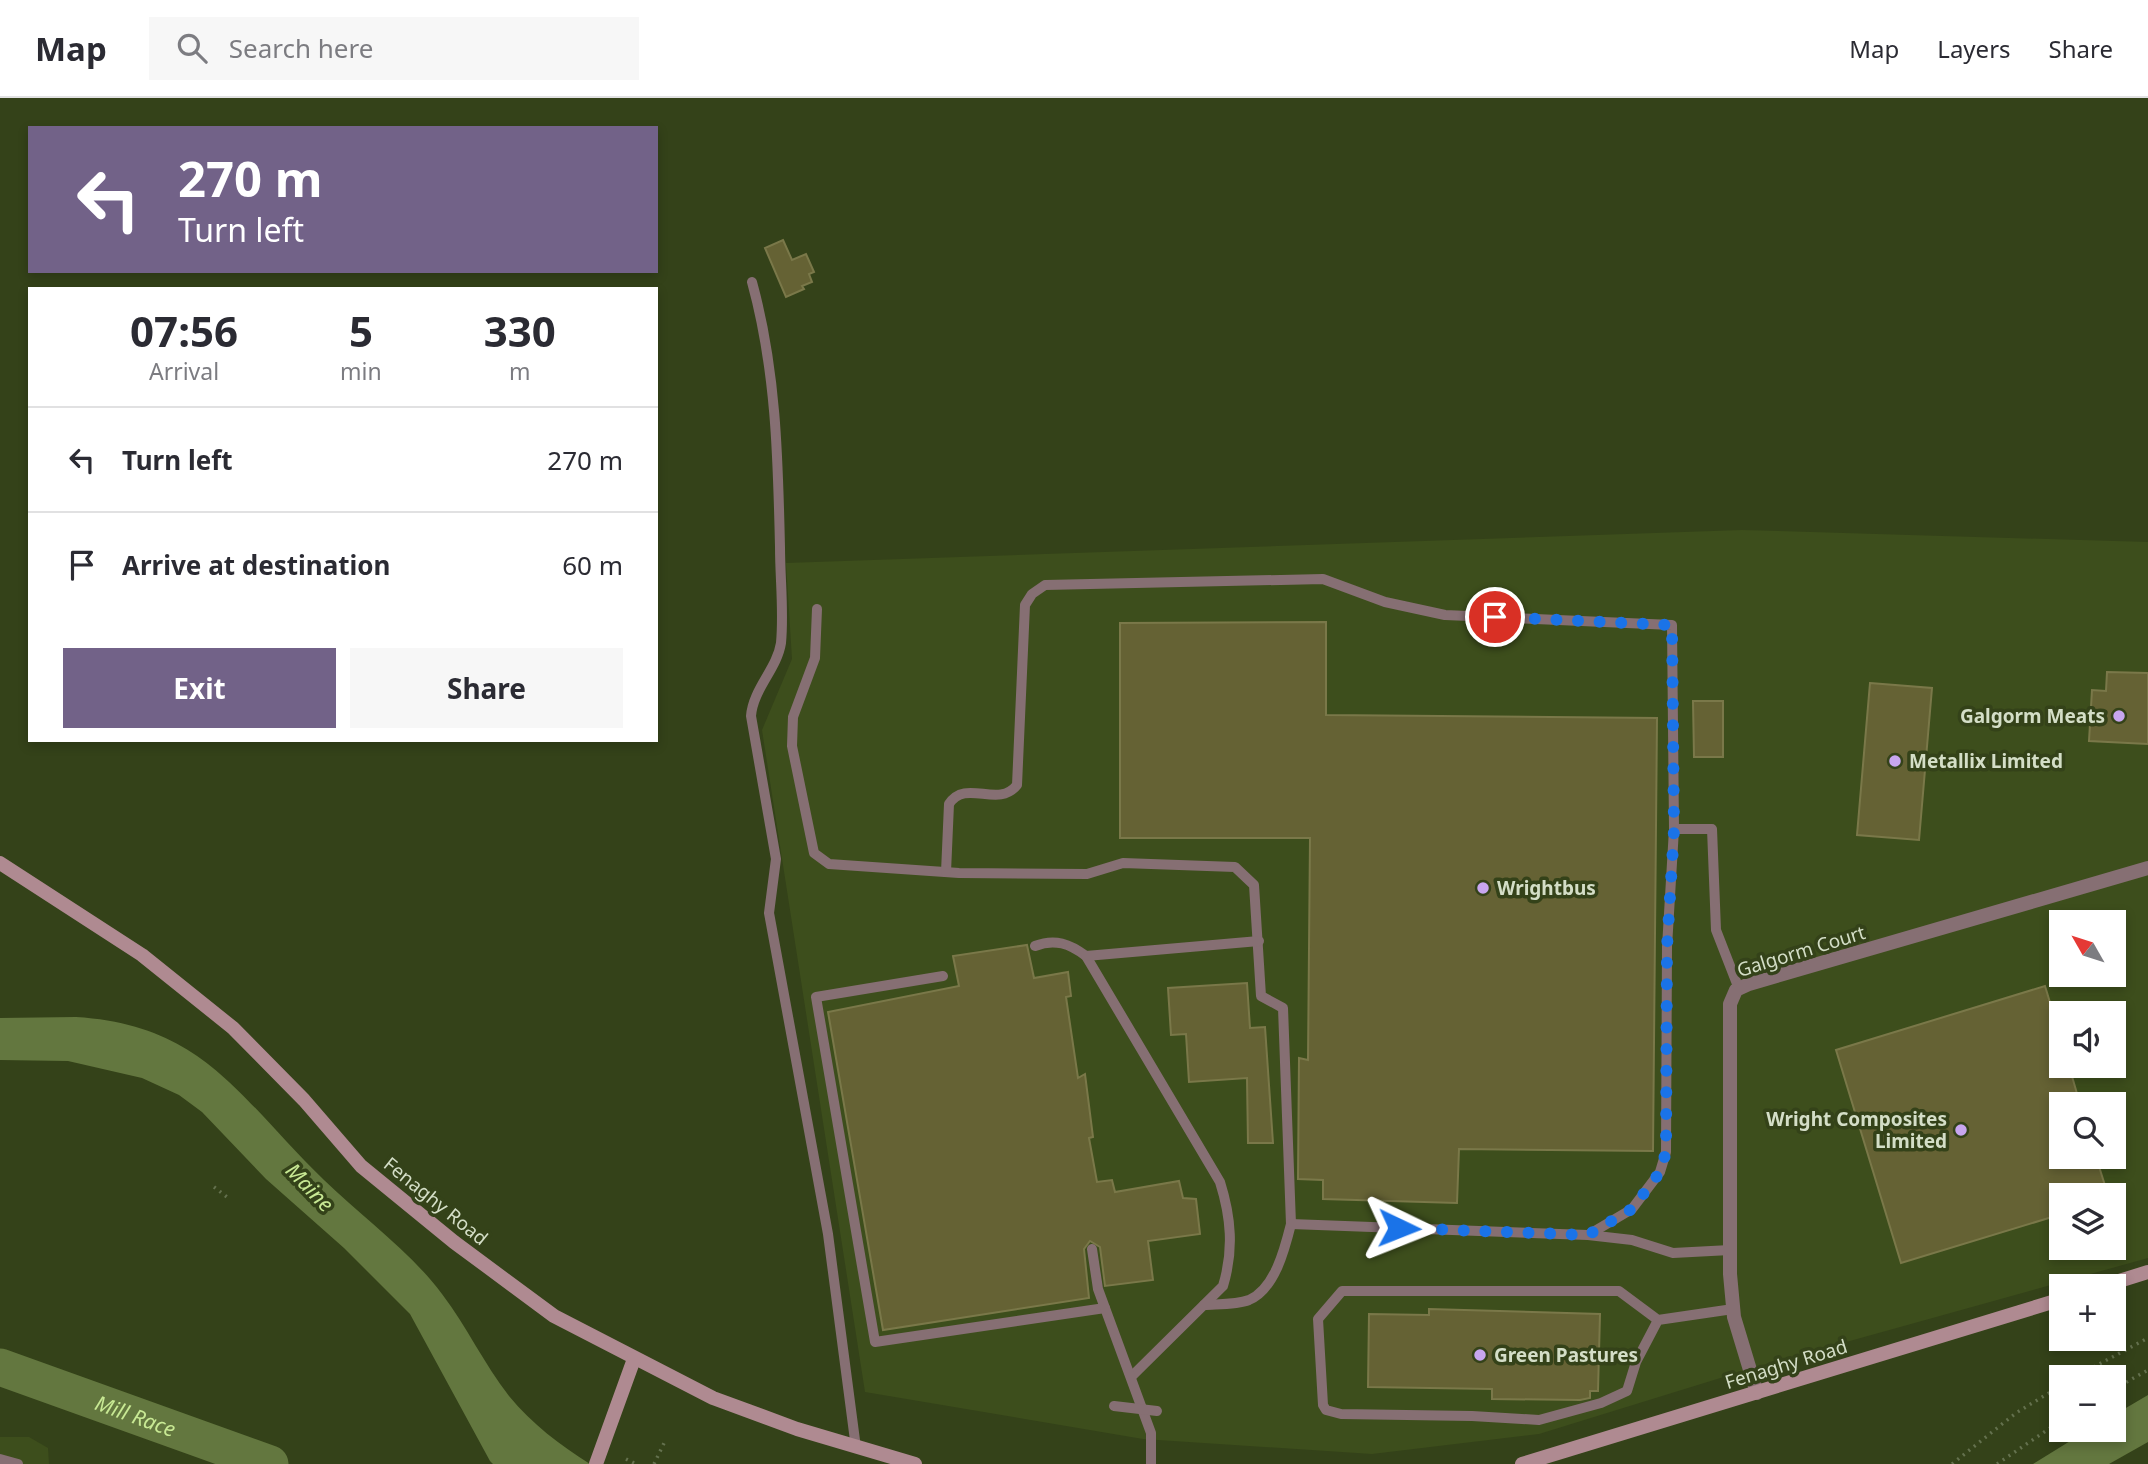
<!DOCTYPE html>
<html lang="en">
<head>
<meta charset="utf-8">
<style>
  :root { --surface:#fff; --page:#f7f7f7; --text:#2b2b33; --muted:#7c7c81; --line:#e1e1e2; --accent:#726288 }
  body { margin:0; font-family:"Noto Sans",sans-serif; background:var(--page); color:var(--text); height:100vh; display:flex; flex-direction:column; font-size:26px; white-space:nowrap }
  * { box-sizing:border-box; margin:0 }
  p { font-size:23px; color:var(--muted) }
  .icon { flex:none; width:38px; height:38px; fill:none; stroke:currentColor; stroke-width:2; stroke-linecap:round; stroke-linejoin:round }
  .map { position:relative; flex:1; overflow:hidden }
  .side { position:absolute; left:28px; top:189px; width:630px; height:455px; display:flex; flex-direction:column; background:var(--surface); border-radius:0px; box-shadow:0 4px 10px #0003 }
  .side>* { flex:none }
  .top-card { position:absolute; left:28px; top:28px; width:630px; height:147px; border-radius:0px; box-shadow:0 4px 10px #0003; background:#726288; color:#fff; overflow:hidden }
  .needle { width:46px; rotate:309deg }
  .fabs { position:absolute; left:2049px; top:812px; display:grid; gap:14px }
  .fabs a { display:grid; place-items:center; width:77px; height:77px; border-radius:0px; background:var(--surface); box-shadow:0 4px 10px #0003; font-size:35px }
  .pin { position:absolute; display:grid; place-items:center; width:60px; height:60px; color:#fff; margin:-30px; border:4px solid #fff; border-radius:50%; box-shadow:0 2px 7px #0007 }
  .me { position:absolute; width:77px; margin:-38px; rotate:92deg; stroke-linejoin:round; filter:drop-shadow(0 0 5px #0008) }
  .turn { display:flex; align-items:center; gap:24px; height:147px; padding:0 35px; font-size:32px }
  .turn .icon { width:91px; height:91px; stroke-width:2.5 }
  .turn b { display:block; font-size:49px; line-height:60px }
  .eta { display:flex; justify-content:space-evenly; align-items:center; height:119px; text-align:center }
  .eta b { font-size:42px; font-weight:700; line-height:49px }
  .cta { display:flex; gap:14px; margin-top:auto; padding:14px 35px }
  .cta a { flex:1; height:80px; border-radius:0px; background:var(--accent); color:#fff; font-size:28px; font-weight:700; line-height:80px; text-align:center }
  .cta a+a { background:var(--page); color:var(--text) }
  ul { padding:0; list-style:none }
  li { display:flex; align-items:center; gap:21px; height:105px; padding:0 35px; border-top:2px solid var(--line) }
  li div { flex:1 }
  li b { display:block; font-size:26px }
  li em { font-style:normal }
  header { display:flex; align-items:center; gap:42px; box-sizing:border-box; height:98px; padding:0 35px; background:var(--surface); border-bottom:2px solid var(--line) }
  header strong { font-size:33px }
  nav { display:flex; gap:38px; margin-inline-start:auto; font-size:24px }
  .search { width:490px; height:63px; background:var(--page); display:flex; align-items:center; gap:18px; box-sizing:border-box; padding:0 24px; border-radius:0px; color:var(--muted); font-size:26px }
  .map>svg:first-child { display:block }
  .built { fill:#3d4e1c; fill-rule:evenodd }
  .water { fill:#63773f }
  .lines { fill:none; stroke-linecap:round; stroke-linejoin:round }
  .river { stroke:#63773f; stroke-width:37 }
  .building { fill:#656234; stroke:#7a7849; stroke-width:2 }
  .path { stroke:#64714e; stroke-width:3.5; stroke-dasharray:2 5; stroke-linecap:butt }
  .lane { stroke:#866f73; stroke-width:10 }
  .street { stroke:#866f73; stroke-width:14 }
  .secondary { stroke:#af8a91; stroke-width:14 }
  .route { stroke:#1a73e8; stroke-width:12; stroke-dasharray:0 21.6 }
  .poi-dot { fill:#c8a6ef; stroke:#344219; stroke-width:2.5 }
  .labels { text-anchor:middle; dominant-baseline:central; stroke-width:7; stroke-linejoin:round; paint-order:stroke }
  .poi-label { font-size:19px; font-weight:bold; fill:#d4dec7; stroke:#344219; text-anchor:start }
  .street-label { font-size:19px; fill:#d4dec7; stroke:#344219 }
  .water-label { font-size:21px; font-style:italic; fill:#c8e994; stroke:#344219 }
</style>
</head>
<body>
<header>
<strong>Map</strong>
<div class="search"><svg class="icon" aria-label="search" viewBox="0 0 24 24"><circle cx="10" cy="10" r="6"/><path d="M15 15l6 6"/></svg>Search here</div>
<nav><a>Map</a><a>Layers</a><a>Share</a></nav>
</header>
<div class="map">
<svg width="2148" height="1366" viewBox="0 0 2148 1366">
  <rect width="100%" height="100%" fill="#344219"/>
  <g class="built">
    <path d="M1742,432L2148,444V1160L1756,1269L1539,1336L1372,1356L1143,1341L865,1294L762,632L792,561L786,465ZM2062,824H2114V877H2062ZM2062,915H2114V968H2062ZM2062,1006H2114V1059H2062ZM2062,1097H2114V1150H2062Z"/>
    <path d="M0,1339H29L48,1350L49,1366H0Z"/>
  </g>
  <g class="water">
    <path d="M76,919C205,927 240,1001 324,1082C362,1119 410,1153 442,1196C467,1229 484,1266 509,1298C532,1326 560,1347 590,1366H493L490,1363L410,1216L344,1150L266,1081L202,1014L179,997L142,980L68,963L0,962V920Z"/>
    <path d="M2148,1297V1344L2109,1366H2033L2088,1332H2114V1317Z"/>
  </g>
  <g class="lines">
    <path class="river" id="s1" d="M0,1269L270,1366"/>
  </g>
  <g class="building">
    <path d="M783,142L792,162L806,156L814,174L809,176L812,184L802,188L804,191L786,199L765,150Z"/>
    <path d="M1326,524V617L1657,620L1653,1053L1459,1051L1457,1105L1323,1101V1082L1298,1081L1299,960L1308,962L1310,740H1120V525Z"/>
    <path d="M2107,574L2148,575V646L2089,643L2092,592L2106,593Z"/>
    <path d="M1870,585L1932,590L1919,742L1857,737Z"/>
    <path d="M1693,603H1723V659H1694Z"/>
    <path d="M1027,847L1034,880L1068,874L1071,898L1066,899L1078,980L1085,976L1093,1039L1089,1040L1097,1084L1112,1082L1115,1094L1179,1083L1183,1100L1196,1101L1200,1136L1148,1143L1153,1182L1105,1188L1100,1149L1090,1143L1084,1151L1089,1200L883,1232L828,914L959,888L953,858Z"/>
    <path d="M1247,885L1250,930L1265,929L1273,1045H1248L1247,980L1189,984L1186,936L1171,937L1168,890Z"/>
    <path d="M2045,888L2062,944V968H2069L2080,1006H2062V1059H2096L2108,1097H2062V1116L1901,1165L1836,952Z"/>
    <path d="M1429,1211L1600,1216L1598,1293H1590V1300L1580,1302L1492,1301V1291L1368,1289L1369,1216L1429,1217Z"/>
  </g>
  <g class="lines">
    <g class="path">
      <path d="M214,1089L227,1099"/>
      <path d="M2075,1279L2148,1240"/>
      <path d="M2114,1291L2148,1272"/>
      <path d="M626,1361L636,1366"/>
      <path d="M654,1366L666,1341"/>
      <path d="M1952,1366L2016,1315L2062,1287"/>
      <path d="M1997,1366L2062,1322"/>
    </g>
    <g class="lane">
      <path d="M752,184C776,271 778,359 780,449C780,481 784,513 781,545C777,571 753,591 751,618L776,761L769,815L828,1136L856,1350"/>
      <path d="M817,511L815,560L793,619L792,648L814,755L829,766L959,775L1087,776L1123,765L1235,769L1254,787L1261,898L1283,910L1291,1126C1285,1150 1275,1191 1249,1202C1236,1207 1218,1206 1204,1207"/>
      <path d="M1674,731H1712L1716,832L1739,891"/>
      <path d="M946,774L949,706C966,680 998,711 1017,687L1025,507L1032,496L1045,487L1323,481L1385,504L1445,517L1672,527L1674,731L1667,849L1666,1054L1660,1074L1632,1111L1588,1137L1291,1126"/>
      <path d="M1035,848C1055,840 1070,846 1086,858L1220,1084C1231,1119 1234,1152 1223,1188L1132,1278"/>
      <path d="M1086,858L1259,843"/>
      <path d="M943,878L816,899L875,1244L1105,1210"/>
      <path d="M1588,1137L1632,1142L1673,1155L1730,1152"/>
      <path d="M1092,1151L1098,1191L1151,1335V1366"/>
      <path d="M1658,1222L1636,1264L1627,1293L1601,1305L1539,1322L1472,1318L1341,1316L1326,1312L1323,1307L1318,1221L1342,1193H1619L1658,1222L1733,1211"/>
      <path d="M1114,1308L1157,1313"/>
      <path d="M0,1361L18,1366"/>
    </g>
    <path class="street" d="M1757,1295L1734,1219L1730,1176V906L1736,892L1749,886L2148,770"/>
    <g class="secondary">
      <path d="M0,765L142,857L233,930L304,1002L361,1068L454,1144L554,1218L713,1300L797,1331L915,1366"/>
      <path d="M2103,1188L2148,1174"/>
      <path d="M596,1366L634,1261"/>
      <path d="M1522,1366L2062,1201"/>
    </g>
  </g>
  <g class="lines">
    <path class="route" d="M1399,1130L1588,1137L1632,1111L1660,1074L1666,1054L1667,849L1674,732L1672,527L1495,519"/>
  </g>
  <g class="poi-dot">
    <circle cx="2119" cy="618" r="7"/>
    <circle cx="1895" cy="663" r="7"/>
    <circle cx="1483" cy="790" r="7"/>
    <circle cx="1961" cy="1032" r="7"/>
    <circle cx="1480" cy="1257" r="7"/>
  </g>
  <g class="labels">
    <g class="poi-label">
      <text x="2105" y="618" text-anchor="end">Galgorm Meats</text>
      <text x="1909" y="663">Metallix Limited</text>
      <text x="1497" y="790">Wrightbus</text>
      <text x="1947" y="1021" text-anchor="end">Wright Composites<tspan x="1947" dy="22">Limited</tspan></text>
      <text x="1494" y="1257">Green Pastures</text>
    </g>
    <g class="street-label">
      <text transform="translate(1801 853) rotate(-17)">Galgorm Court</text>
      <text transform="translate(436 1103) rotate(39)">Fenaghy Road</text>
      <text transform="translate(1786 1266) rotate(-17)">Fenaghy Road</text>
    </g>
    <g class="water-label">
      <text transform="translate(310 1089) rotate(46)">Maine</text>
      <text stroke="none"><textPath href="#s1" startOffset="144">Mill Race</textPath></text>
    </g>
  </g>
</svg>
<div class="fabs">
<a><svg class="needle" viewBox="-14 -14 28 28"><path d="M0-13l5 13h-10z" fill="#e53935"/><path d="M0 13l5-13h-10z" fill="#7c7c81"/></svg></a>
<a><svg class="icon" aria-label="sound" viewBox="0 0 24 24"><path d="M4 9h4l5-4v14l-5-4H4zM17 9q2 3 0 6"/></svg></a>
<a><svg class="icon" aria-label="search" viewBox="0 0 24 24"><circle cx="10" cy="10" r="6"/><path d="M15 15l6 6"/></svg></a>
<a><svg class="icon" aria-label="layers" viewBox="0 0 24 24"><path d="M12 4l9 5-9 5-9-5zM3 14l9 5 9-5"/></svg></a>
<a>+</a>
<a>−</a>
</div>
<div class="pin" style="left:1495px;top:519px;background:#d93025"><svg class="icon" aria-label="arrive" viewBox="0 0 24 24"><path d="M6 21V4h12l-3 4 3 4H6"/></svg></div>
<svg class="me" style="left:1399px;top:1130px" viewBox="-20 -20 40 40"><path d="M0-17L14 15 0 8-14 15z" fill="#1a73e8" stroke="#fff" stroke-width="4"/></svg>
<div class="top-card">
<div class="turn"><svg class="icon" aria-label="left" viewBox="0 0 24 24"><path d="M17 20v-9H6M10 6l-5 5 5 5"/></svg><div><b>270 m</b>Turn left</div></div>
</div>
<section class="side">
<div class="eta">
<div><b>07:56</b><p>Arrival</p></div>
<div><b>5</b><p>min</p></div>
<div><b>330</b><p>m</p></div>
</div>
<ul>
<li><svg class="icon" aria-label="left" viewBox="0 0 24 24"><path d="M17 20v-9H6M10 6l-5 5 5 5"/></svg><div><b>Turn left</b></div><em>270 m</em></li>
<li><svg class="icon" aria-label="arrive" viewBox="0 0 24 24"><path d="M6 21V4h12l-3 4 3 4H6"/></svg><div><b>Arrive at destination</b></div><em>60 m</em></li>
</ul>
<div class="cta"><a>Exit</a><a>Share</a></div>
</section>
</div>
</body>
</html>
